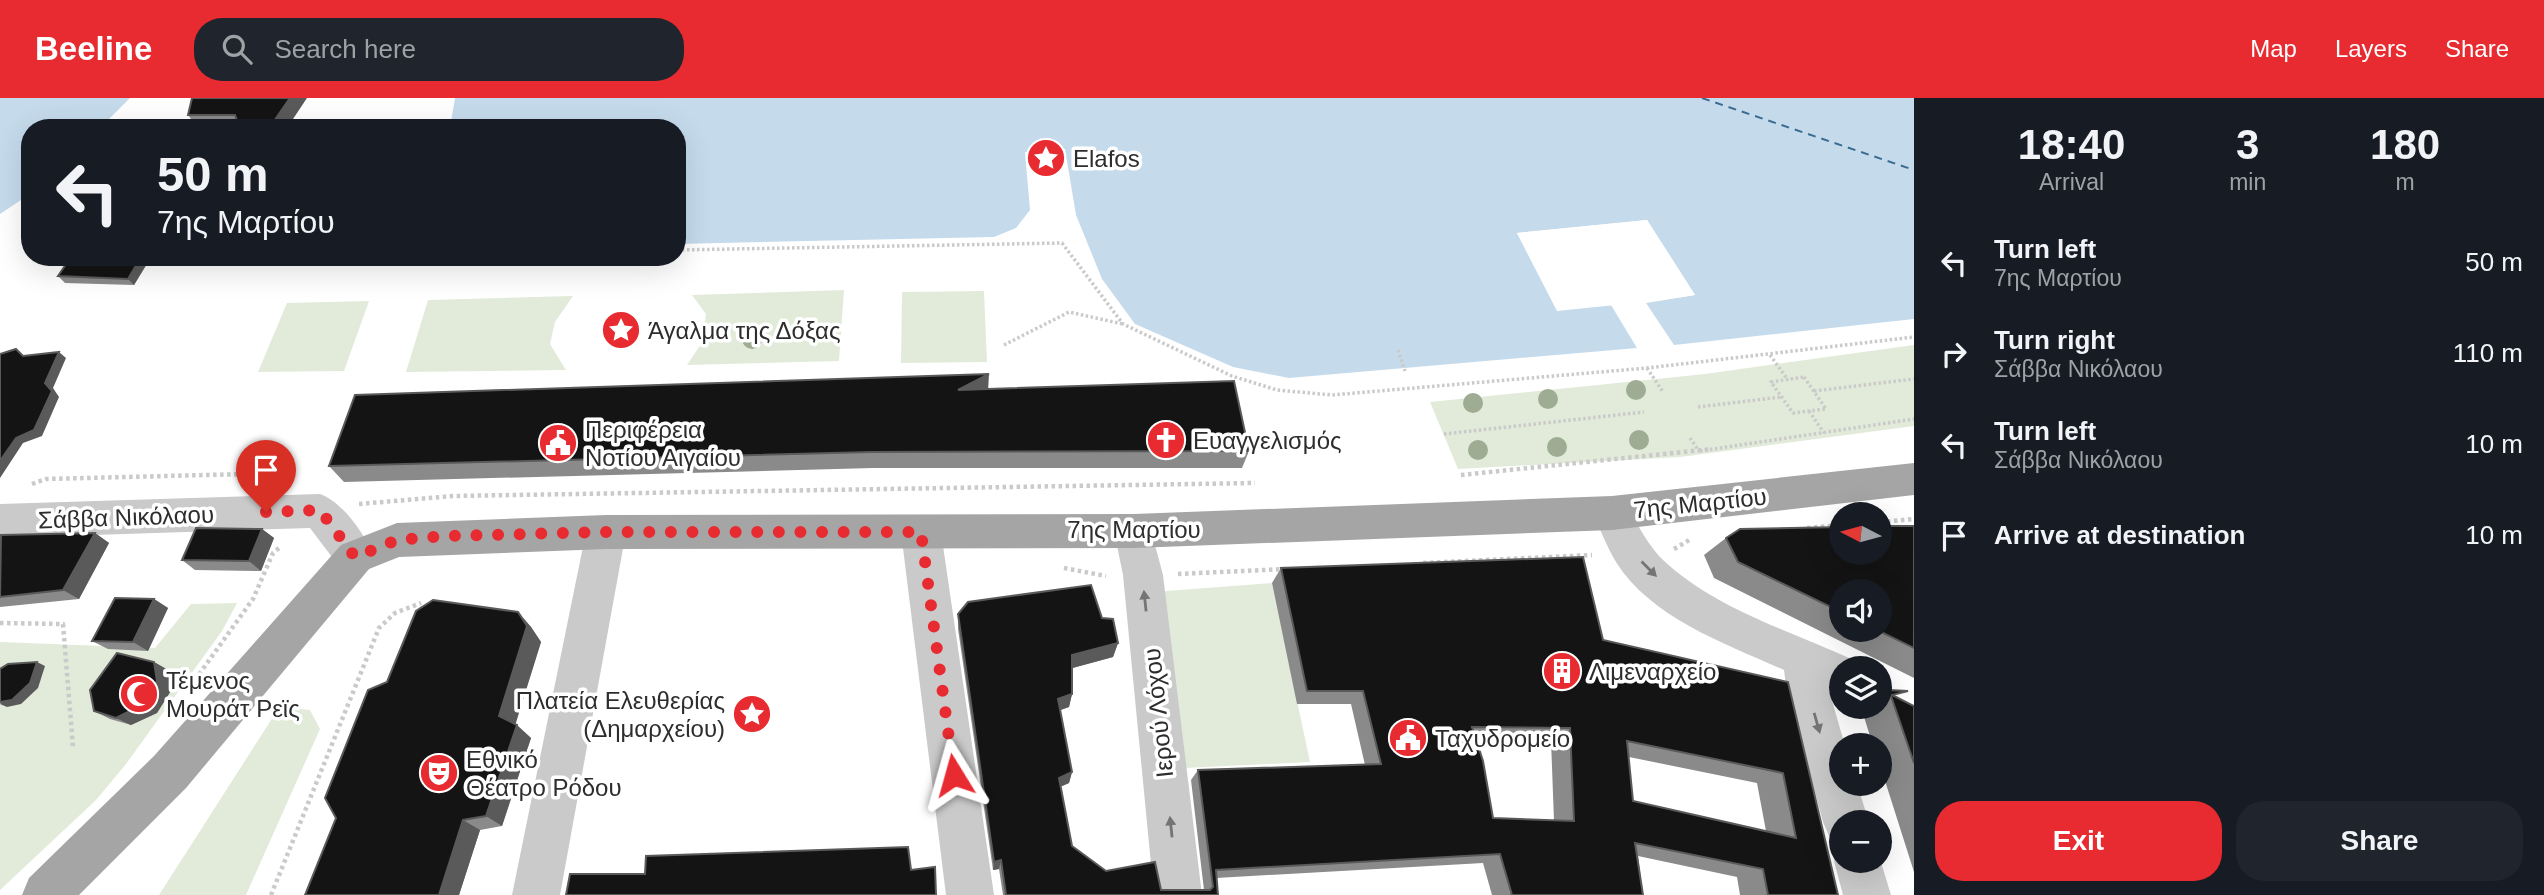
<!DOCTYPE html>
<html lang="en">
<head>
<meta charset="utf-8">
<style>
  :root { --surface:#171b24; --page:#20242c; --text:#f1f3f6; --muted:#9ea1a6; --accent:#e82b30 }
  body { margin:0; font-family:Helvetica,sans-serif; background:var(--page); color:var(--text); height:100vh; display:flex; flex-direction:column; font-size:26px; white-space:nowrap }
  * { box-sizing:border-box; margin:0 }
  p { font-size:23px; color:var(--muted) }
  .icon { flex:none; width:38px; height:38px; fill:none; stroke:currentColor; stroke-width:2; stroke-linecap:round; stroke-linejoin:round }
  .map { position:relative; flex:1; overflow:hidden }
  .drawer { display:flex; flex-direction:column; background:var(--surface); width:630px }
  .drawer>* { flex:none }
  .guide { position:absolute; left:21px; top:21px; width:665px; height:147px; border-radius:28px; box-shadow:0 7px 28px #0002; background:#171b24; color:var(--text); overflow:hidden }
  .needle { width:46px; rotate:276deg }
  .buttons { position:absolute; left:1829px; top:404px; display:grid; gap:14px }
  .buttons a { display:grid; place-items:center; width:63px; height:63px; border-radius:50%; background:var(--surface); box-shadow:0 7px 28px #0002; font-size:35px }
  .pin { position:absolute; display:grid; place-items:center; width:60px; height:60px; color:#fff; margin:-72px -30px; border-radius:50% 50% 50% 0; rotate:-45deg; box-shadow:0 0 7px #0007 }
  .pin .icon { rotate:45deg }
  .me { position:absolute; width:77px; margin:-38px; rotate:352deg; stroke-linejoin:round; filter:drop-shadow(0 0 5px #0008) }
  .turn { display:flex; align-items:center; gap:24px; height:147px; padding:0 21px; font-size:32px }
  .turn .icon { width:91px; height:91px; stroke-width:2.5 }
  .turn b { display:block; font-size:49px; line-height:60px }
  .eta { display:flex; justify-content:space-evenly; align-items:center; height:119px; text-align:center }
  .eta b { font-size:42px; font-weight:800; line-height:49px }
  .cta { display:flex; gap:14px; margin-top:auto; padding:14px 21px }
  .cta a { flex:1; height:80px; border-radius:28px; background:var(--accent); color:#fff; font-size:28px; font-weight:800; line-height:80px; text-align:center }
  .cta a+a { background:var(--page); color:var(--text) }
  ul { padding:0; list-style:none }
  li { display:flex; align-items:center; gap:21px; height:91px; padding:0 21px }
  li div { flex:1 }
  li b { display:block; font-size:26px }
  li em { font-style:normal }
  header { display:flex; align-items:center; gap:42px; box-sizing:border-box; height:98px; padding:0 35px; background:var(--accent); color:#fff }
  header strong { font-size:33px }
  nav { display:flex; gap:38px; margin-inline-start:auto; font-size:24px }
  .search { width:490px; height:63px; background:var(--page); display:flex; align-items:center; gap:18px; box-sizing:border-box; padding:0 24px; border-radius:28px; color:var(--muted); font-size:26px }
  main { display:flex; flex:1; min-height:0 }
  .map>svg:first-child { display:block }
  .green { fill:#e2ebda }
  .water { fill:#c5dbec }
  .pier { fill:#fff }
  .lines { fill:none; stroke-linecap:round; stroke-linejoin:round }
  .ferry { stroke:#3a6b90; stroke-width:2; stroke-dasharray:8 6; stroke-linecap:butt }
  .path-far1 { stroke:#cacaca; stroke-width:3.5; stroke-dasharray:2.5 2.5; stroke-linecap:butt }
  .path { stroke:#cacaca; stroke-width:4.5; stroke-dasharray:3.5 3.5; stroke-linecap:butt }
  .minor { fill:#cacaca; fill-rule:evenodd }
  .major { fill:#a5a5a5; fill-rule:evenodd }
  .tree { fill:#9eac93 }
  .wall { fill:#8a8a8a; fill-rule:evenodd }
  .shaded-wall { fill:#5a5a5a }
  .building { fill:#141414; stroke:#5a5a5a; stroke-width:2; fill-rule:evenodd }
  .oneway { fill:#747474 }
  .route { stroke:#e82b30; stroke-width:12; stroke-dasharray:0 21.6 }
  .labels { text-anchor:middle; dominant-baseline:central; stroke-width:7; stroke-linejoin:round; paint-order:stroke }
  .poi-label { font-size:24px; fill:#2d2d2d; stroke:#fff; text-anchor:start }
  .street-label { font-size:24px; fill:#2d2d2d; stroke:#fff }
</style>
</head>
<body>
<header>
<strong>Beeline</strong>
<div class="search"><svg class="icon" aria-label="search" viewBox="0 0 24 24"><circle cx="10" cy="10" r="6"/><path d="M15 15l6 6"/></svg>Search here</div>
<nav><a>Map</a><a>Layers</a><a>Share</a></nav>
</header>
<main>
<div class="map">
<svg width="1914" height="797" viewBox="0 0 1914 797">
  <rect width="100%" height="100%" fill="#fff"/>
  <g class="green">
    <path d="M844,192L839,263L687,267L703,243L706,216L692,197Z"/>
    <path d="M984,193L987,264L901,265L902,194Z"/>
    <path d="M573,198L555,224L550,246L566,272L406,274L428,202Z"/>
    <path d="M369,203L344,273L258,274L287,205Z"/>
    <path d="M1914,247V328L1680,359L1458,371L1430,304L1705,276Z"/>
    <path d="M1272,485L1310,664L1165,671L1147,515L1166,493Z"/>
    <path d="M237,505L222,533L126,666L96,702L0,792V544L155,550L191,506Z"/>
    <path d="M290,610L310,612L320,631L246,797H159L273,619Z"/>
  </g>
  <g class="water">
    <path d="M0,0H130L100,30H30V96L0,116Z"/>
    <path d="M455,0H1914V221L1674,247L1646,205L1695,197L1647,122L1517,135L1557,212L1611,207L1637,250L1289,280L1233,269L1135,226L1102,181L1076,117L1065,51L1025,54L1030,112L1016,130L994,139L677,146V30H405L451,24Z"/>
  </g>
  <path class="pier" d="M1647,122L1695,197L1643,205L1645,201L1689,195L1645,126L1522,138L1559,209L1611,204L1615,207L1557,213L1517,135Z"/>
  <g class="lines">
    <path class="ferry" d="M1702,0L1914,72"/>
    <g class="path-far1">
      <path d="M677,152L1062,145L1123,226L1232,278L1277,292L1332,297L1647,270L1914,239"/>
      <path d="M242,159H323"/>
      <path d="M1004,247L1069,214L1123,226"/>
      <path d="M1398,252L1405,273"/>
      <path d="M1770,257L1788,282"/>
      <path d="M1647,270L1663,294"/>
      <path d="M1804,279L1826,311L1793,315L1771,284Z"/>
      <path d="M1814,293L1914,281"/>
      <path d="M1698,309L1781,299"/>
      <path d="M1809,313L1824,335"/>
      <path d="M1444,336L1644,314"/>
      <path d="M1690,340L1699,353"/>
      <path d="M1700,353L1914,321"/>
    </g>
    <g class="path">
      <path d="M1461,377L1712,351"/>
      <path d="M32,386L46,381L286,375"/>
      <path d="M359,406L453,398L1255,385"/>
      <path d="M1880,424L1914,421"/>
      <path d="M1807,430L1841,427"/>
      <path d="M1674,451L1691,441"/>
      <path d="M1423,465L1592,457"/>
      <path d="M1064,470L1106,478"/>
      <path d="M1178,476L1285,471"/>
      <path d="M0,525L63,526L73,649"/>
      <path d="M195,582L253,501L273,455L280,449"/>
      <path d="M271,797L379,530L395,515L421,505"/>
    </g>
    <g class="minor">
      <path d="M320,396C344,405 364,436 375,459L369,471L355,477L341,471L310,430L0,440V406Z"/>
      <path d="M1612,398L1626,403C1636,424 1646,445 1663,462C1715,511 1793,534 1856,563L1859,570H1841V597L1829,592L1845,648H1841V686H1857L1869,724H1841V745L1830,740L1823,724L1787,595L1784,572C1726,546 1651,520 1616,464C1607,449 1600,431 1593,415L1598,403Z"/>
      <path d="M1134,416L1148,421L1163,477L1202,797H1154L1123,477L1114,433L1120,421Z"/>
      <path d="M606,417L620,422L626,434L560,797H512L586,434L592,422Z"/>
      <path d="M921,417L935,422L941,434L994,797H946L901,434L907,422Z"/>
      <path d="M1841,746V763L1880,761L1891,797H1843L1834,763Z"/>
    </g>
    <path class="major" d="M1914,365V397L1612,432L1134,450L606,451L399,459L369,471L186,690L79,797H22L29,780L154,658L341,447L397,425L606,417L1134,416L1612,398Z"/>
  </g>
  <g class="tree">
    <circle cx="752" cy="241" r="10"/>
    <circle cx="1636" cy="292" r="10"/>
    <circle cx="1548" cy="301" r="10"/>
    <circle cx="1473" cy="305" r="10"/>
    <circle cx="1639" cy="342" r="10"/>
    <circle cx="1557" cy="349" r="10"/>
    <circle cx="1478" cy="352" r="10"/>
  </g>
  <g class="wall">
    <path d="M192,0L287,30L197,29L188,17Z"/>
    <path d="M71,159H151L134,187L65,185L58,178Z"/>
    <path d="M988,291L1249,353L1242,370H873L344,384L329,368Z"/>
    <path d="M1914,428V580L1714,480L1704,457L1726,440ZM1841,494L1880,532H1841Z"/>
    <path d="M262,431L274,440L261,473L195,472L182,462Z"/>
    <path d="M95,435L109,445L79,501L0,509V499Z"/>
    <path d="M1281,470L1788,584L1838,797H1740L1737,779L1638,758L1643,797H1492L1483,765L1216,780L1218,797H1003L999,771L993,772L958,531V516L1102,520L1118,545L1113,559L1072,570V596L1069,609L1060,612L1072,674L1069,685L1060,689L1072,748L1106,773L1161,792H1204L1191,682L1198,672L1365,667L1351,606H1297L1272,485ZM1476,641L1551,642L1554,723L1493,720ZM1629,659L1757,685L1766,733L1633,703Z"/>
    <path d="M154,501L168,510L148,553L108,551L92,543Z"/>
    <path d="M518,514L531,529L541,544L515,626L531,640L502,728L480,732L459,797H305L336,720L387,584Z"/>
    <path d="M154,564L168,572L172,591L157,615L131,627L110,621L94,613Z"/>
    <path d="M1889,592L1895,598L1914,608V774L1880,667V648H1873L1861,609H1880V597Z"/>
  </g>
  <g class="shaded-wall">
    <path d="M290,0H307L287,30H275L272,26Z"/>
    <path d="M141,159H151L134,187L128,181Z"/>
    <path d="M59,254L66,260L53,290L59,299L42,338L23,345L0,380V363Z"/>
    <path d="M989,276L988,293L958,292Z"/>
    <path d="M262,431L274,440L261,473L249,463Z"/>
    <path d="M95,435L109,445L79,501L63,492Z"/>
    <path d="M154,501L168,510L148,553L133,544Z"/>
    <path d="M518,514L531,529L541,544L514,631L499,618Z"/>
    <path d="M1118,545L1113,559L1069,571L1072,557Z"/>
    <path d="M37,564L45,568L38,590L21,606L7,609L0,606Z"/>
    <path d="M154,564L168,572L172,591L157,615L131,627L116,620Z"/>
    <path d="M1072,596L1069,609L1055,614L1058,601Z"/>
    <path d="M517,627L531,640L502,728L486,718Z"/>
    <path d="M1072,674L1069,685L1055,691L1059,680Z"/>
    <path d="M463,722L480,732L459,797H439Z"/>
    <path d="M1001,762L999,771L993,772L994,764Z"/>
  </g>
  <g class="building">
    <path d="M192,0H290L272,26L238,25L235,17H188Z"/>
    <path d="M71,159H141L128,181L58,178Z"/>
    <path d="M16,251L23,258L59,254L45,285L52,293L34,332L16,340L0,363V256Z"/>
    <path d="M989,276L958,292L1234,283L1249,353L871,354L329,368L355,297Z"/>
    <path d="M1880,428H1914V550L1877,532H1880V494H1841V514L1738,464L1726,440L1740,431L1841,429V455H1880Z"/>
    <path d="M196,430L262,431L249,463L182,462Z"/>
    <path d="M95,435L63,492L0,499L1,437Z"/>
    <path d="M1583,459L1603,542L1788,584L1838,797H1768L1763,771L1635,745L1643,797H1512L1500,756L1216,772L1218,797H1006L1001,762L994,764L958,516L968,504L1091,487L1102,520L1113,521L1118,545L1072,557V596L1058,601L1072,674L1059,680L1072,748L1106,773L1155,764L1161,792H1210L1213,789L1198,672L1381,666L1363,593H1307L1281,470ZM1472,629L1570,630L1574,723L1493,720L1483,663ZM1627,643L1783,675L1796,740L1633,703Z"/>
    <path d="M115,500L154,501L133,544L92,543Z"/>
    <path d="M433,502L518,514L527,528L499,618L517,627L486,718L463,722L439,797H305L336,720L325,700L368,592L387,584L416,513Z"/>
    <path d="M117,555L154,564L157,583L142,607L116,620L94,613L90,592Z"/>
    <path d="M37,564L30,585L12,602L0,604V571L8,566Z"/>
    <path d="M1889,592L1908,593L1892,597L1914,608V665Z"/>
    <path d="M908,749L911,772L935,769L936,797H566L570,776H645L646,758Z"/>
  </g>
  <defs><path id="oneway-solid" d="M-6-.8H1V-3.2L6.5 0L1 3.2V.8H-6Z" transform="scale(1.75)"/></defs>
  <g class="oneway">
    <use href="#oneway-solid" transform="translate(1649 471) rotate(45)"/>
    <use href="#oneway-solid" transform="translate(1145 503) rotate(-96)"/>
    <use href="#oneway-solid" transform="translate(1817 625) rotate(74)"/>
    <use href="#oneway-solid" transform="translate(1171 729) rotate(-96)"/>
  </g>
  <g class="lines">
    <path class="route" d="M266,414L320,412L355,459L397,442L445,438L606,434H921L954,677"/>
  </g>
  <defs>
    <g id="sight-disc" transform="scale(2.0125)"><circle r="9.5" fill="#e82b30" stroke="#fff"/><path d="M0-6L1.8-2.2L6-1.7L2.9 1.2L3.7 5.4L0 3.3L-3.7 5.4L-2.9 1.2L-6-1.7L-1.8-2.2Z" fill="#fff"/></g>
    <g id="church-disc" transform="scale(2.0125)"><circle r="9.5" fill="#e82b30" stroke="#fff"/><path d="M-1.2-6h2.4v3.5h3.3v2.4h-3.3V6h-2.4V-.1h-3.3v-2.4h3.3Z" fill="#fff"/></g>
    <g id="civic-disc" transform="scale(2.0125)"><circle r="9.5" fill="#e82b30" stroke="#fff"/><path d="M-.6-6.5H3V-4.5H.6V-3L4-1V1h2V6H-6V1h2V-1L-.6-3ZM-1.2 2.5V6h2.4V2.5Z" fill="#fff"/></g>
    <g id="building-disc" transform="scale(2.0125)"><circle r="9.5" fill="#e82b30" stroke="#fff"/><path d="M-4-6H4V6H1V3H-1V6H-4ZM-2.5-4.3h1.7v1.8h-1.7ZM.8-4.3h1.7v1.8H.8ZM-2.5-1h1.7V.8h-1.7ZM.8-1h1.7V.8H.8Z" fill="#fff"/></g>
    <g id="mosque-disc" transform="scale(2.0125)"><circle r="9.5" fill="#e82b30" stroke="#fff"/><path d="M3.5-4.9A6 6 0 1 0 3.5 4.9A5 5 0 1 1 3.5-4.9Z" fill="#fff"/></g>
    <g id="theatre-disc" transform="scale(2.0125)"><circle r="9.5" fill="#e82b30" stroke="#fff"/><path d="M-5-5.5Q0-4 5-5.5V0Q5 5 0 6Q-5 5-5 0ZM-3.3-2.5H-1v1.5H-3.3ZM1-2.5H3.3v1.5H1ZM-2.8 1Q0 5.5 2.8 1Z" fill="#fff"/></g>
  </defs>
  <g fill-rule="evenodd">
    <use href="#sight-disc" x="1046" y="60"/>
    <use href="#sight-disc" x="621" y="232"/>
    <use href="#church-disc" x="1166" y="342"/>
    <use href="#civic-disc" x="558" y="345"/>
    <use href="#building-disc" x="1562" y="573"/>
    <use href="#mosque-disc" x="139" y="596"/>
    <use href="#sight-disc" x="752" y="616"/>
    <use href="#civic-disc" x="1408" y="640"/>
    <use href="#theatre-disc" x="439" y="675"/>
  </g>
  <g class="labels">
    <g class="poi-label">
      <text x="1073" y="60">Elafos</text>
      <text x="648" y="232">Άγαλμα της Δόξας</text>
      <text x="585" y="331">Περιφέρεια<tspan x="585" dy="28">Νοτίου Αιγαίου</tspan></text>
      <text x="1193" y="342">Ευαγγελισμός</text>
      <text x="1589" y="573">Λιμεναρχείο</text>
      <text x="166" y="582">Τέμενος<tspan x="166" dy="28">Μουράτ Ρεϊς</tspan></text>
      <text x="725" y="602" text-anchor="end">Πλατεία Ελευθερίας<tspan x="725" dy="28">(Δημαρχείου)</tspan></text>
      <text x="1435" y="640">Ταχυδρομείο</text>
      <text x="466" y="661">Εθνικό<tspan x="466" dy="28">Θέατρο Ρόδου</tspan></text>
    </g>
    <g class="street-label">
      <text transform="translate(1700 405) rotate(-6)">7ης Μαρτίου</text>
      <text transform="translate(126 419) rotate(-2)">Σάββα Νικόλαου</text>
      <text x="1134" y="431">7ης Μαρτίου</text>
      <text transform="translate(1158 615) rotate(-96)">Ιερού Λόχου</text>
    </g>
  </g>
</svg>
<div class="buttons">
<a><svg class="needle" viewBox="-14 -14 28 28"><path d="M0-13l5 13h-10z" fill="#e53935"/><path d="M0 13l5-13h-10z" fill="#9ea1a6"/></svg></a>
<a><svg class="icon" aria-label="sound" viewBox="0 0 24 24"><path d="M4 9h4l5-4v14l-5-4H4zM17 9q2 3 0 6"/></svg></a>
<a><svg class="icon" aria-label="layers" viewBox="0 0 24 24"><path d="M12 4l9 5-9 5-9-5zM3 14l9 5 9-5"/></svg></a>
<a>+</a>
<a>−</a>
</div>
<div class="pin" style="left:266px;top:414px;background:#d93025"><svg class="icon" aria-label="arrive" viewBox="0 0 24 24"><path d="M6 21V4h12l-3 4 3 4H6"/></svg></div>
<svg class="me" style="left:954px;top:677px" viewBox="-20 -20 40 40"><path d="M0-17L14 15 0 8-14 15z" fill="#e82b30" stroke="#fff" stroke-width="4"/></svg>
<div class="guide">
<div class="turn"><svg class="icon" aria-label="left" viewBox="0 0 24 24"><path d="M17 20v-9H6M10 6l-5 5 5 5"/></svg><div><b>50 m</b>7ης Μαρτίου</div></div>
</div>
</div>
<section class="drawer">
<div class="eta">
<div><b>18:40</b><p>Arrival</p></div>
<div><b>3</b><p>min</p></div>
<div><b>180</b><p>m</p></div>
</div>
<ul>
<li><svg class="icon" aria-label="left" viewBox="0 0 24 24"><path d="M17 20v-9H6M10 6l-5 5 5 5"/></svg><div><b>Turn left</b><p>7ης Μαρτίου</p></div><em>50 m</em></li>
<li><svg class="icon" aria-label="right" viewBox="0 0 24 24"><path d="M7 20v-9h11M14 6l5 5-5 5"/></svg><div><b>Turn right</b><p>Σάββα Νικόλαου</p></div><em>110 m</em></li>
<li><svg class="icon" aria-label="left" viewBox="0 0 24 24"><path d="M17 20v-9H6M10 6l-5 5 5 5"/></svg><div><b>Turn left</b><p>Σάββα Νικόλαου</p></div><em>10 m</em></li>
<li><svg class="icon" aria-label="arrive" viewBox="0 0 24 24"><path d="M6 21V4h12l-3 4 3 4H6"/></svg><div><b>Arrive at destination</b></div><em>10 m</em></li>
</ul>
<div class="cta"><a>Exit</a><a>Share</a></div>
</section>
</main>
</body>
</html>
